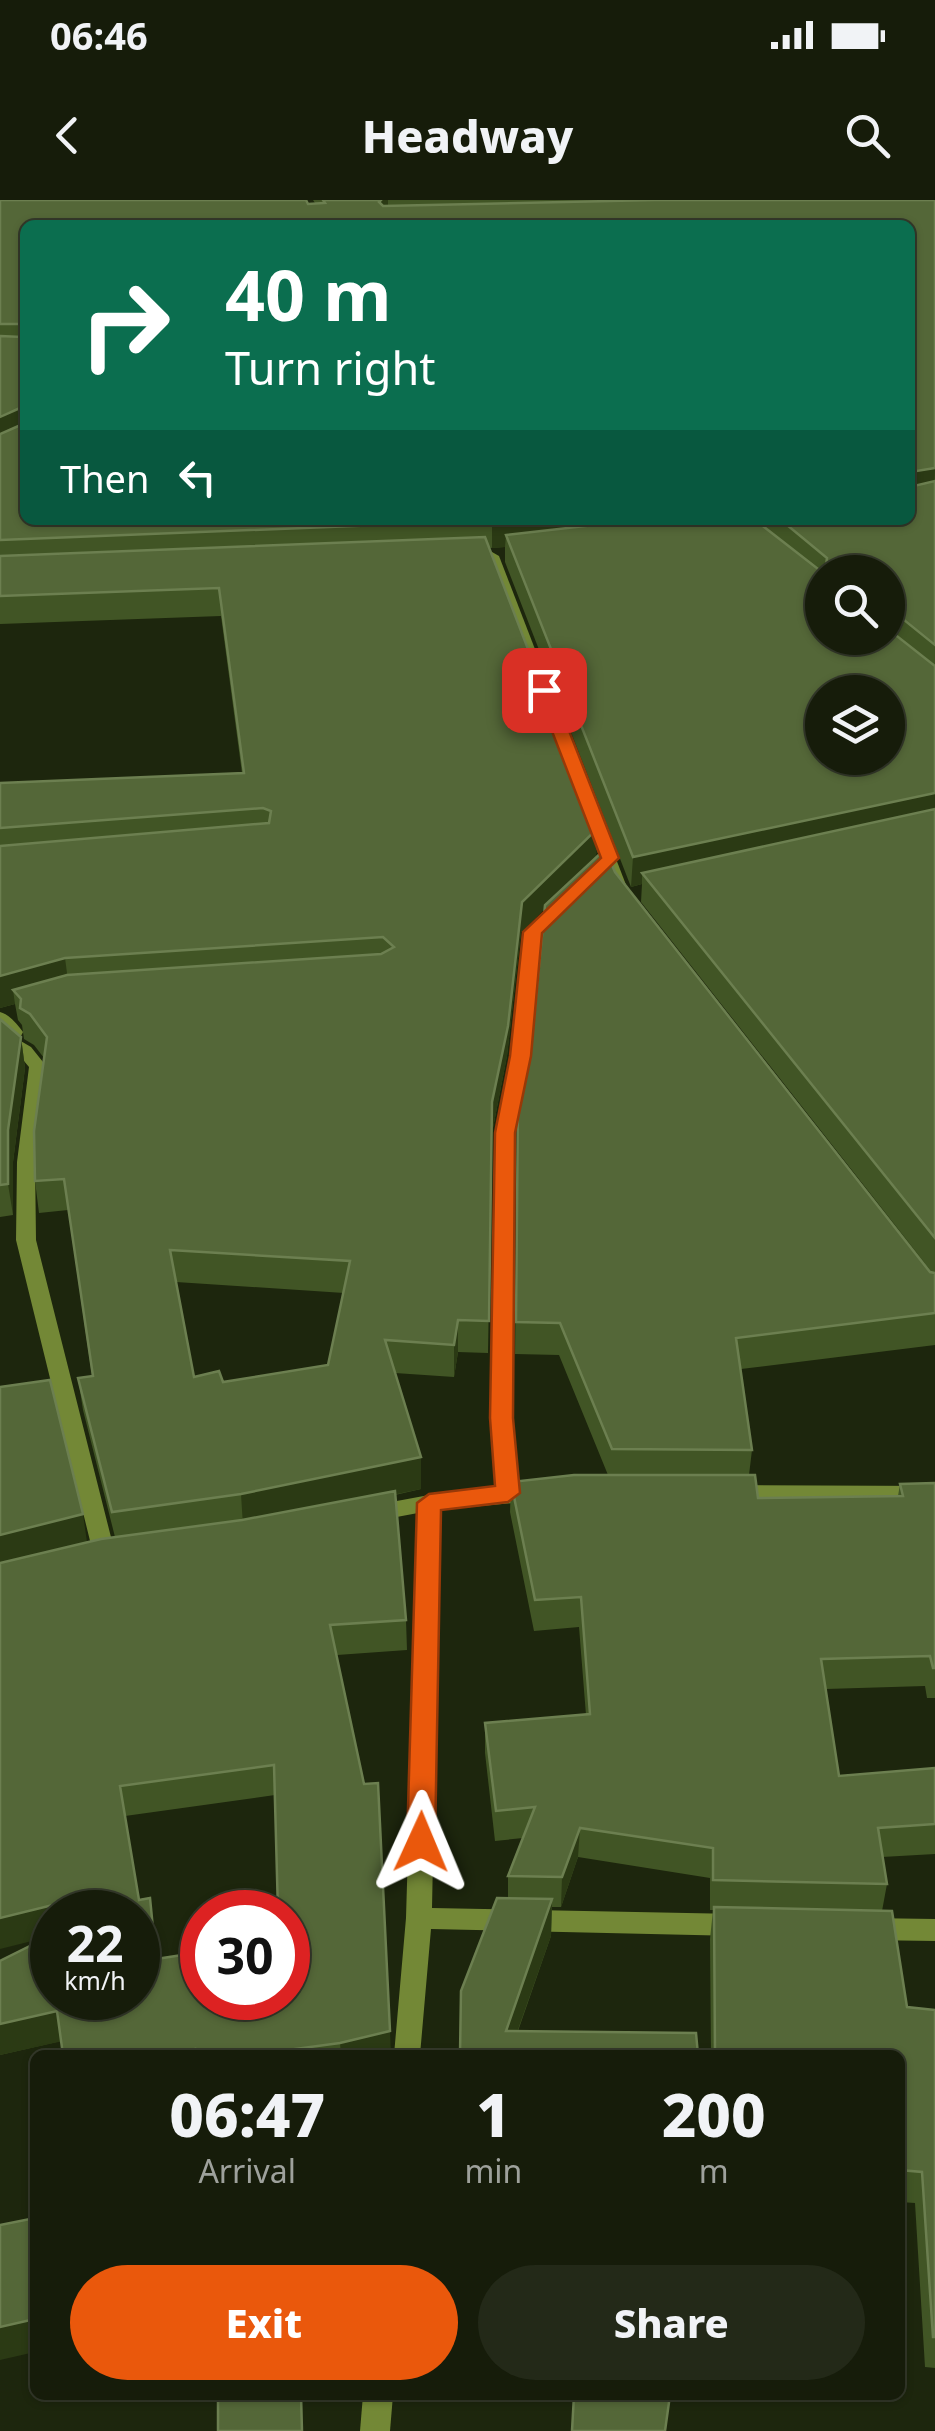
<!DOCTYPE html>
<html lang="en">
<head>
<meta charset="utf-8">
<style>
  :root { --surface:#161c0a; --page:#232918; --text:#f1f3f6; --muted:#9ea19c; --line:#353a2b; --accent:#ea580c }
  body { margin:0; font-family:"Noto Sans",sans-serif; background:var(--page); color:var(--text); height:100vh; display:flex; flex-direction:column; font-size:38px; white-space:nowrap }
  * { box-sizing:border-box; margin:0 }
  p { font-size:32px; color:var(--muted) }
  .icon { flex:none; width:55px; height:55px; fill:none; stroke:currentColor; stroke-width:2; stroke-linecap:round; stroke-linejoin:round }
  .map { position:relative; flex:1; overflow:hidden }
  .side { position:absolute; left:30px; top:1850px; width:875px; height:350px; display:flex; flex-direction:column; background:var(--surface); border-radius:15px; box-shadow:0 2px 8px #0004,0 0 0 2px var(--line) }
  .side>* { flex:none }
  .guide { position:absolute; left:20px; top:20px; width:895px; height:305px; border-radius:15px; box-shadow:0 2px 8px #0004,0 0 0 2px var(--line); background:#0b6e4f; color:#fff; overflow:hidden }
  .buttons { position:absolute; left:805px; top:355px; display:grid; gap:20px }
  .buttons a { display:grid; place-items:center; width:100px; height:100px; border-radius:50%; background:var(--surface); box-shadow:0 2px 8px #0004,0 0 0 2px var(--line); font-size:50px }
  .speed { position:absolute; left:30px; top:1690px; display:flex; gap:20px; font-size:50px; font-weight:700; text-align:center }
  .speed>* { display:grid; place-content:center; width:130px; height:130px; border-radius:50%; background:var(--surface); box-shadow:0 2px 8px #0004,0 0 0 2px var(--line); line-height:1 }
  .speed small { font-size:25px; font-weight:400 }
  .speed .limit { border:15px solid #d22; background:#fff; color:#111 }
  .pin { position:absolute; display:grid; place-items:center; width:85px; height:85px; color:#fff; margin:-42px; border-radius:20px; box-shadow:0 5px 15px #0006 }
  .me { position:absolute; width:110px; margin:-55px; rotate:1deg; stroke-linejoin:round; filter:drop-shadow(0 0 8px #0008) }
  .turn { display:flex; align-items:center; gap:35px; height:210px; padding:0 40px; font-size:45px }
  .turn .icon { width:130px; height:130px; stroke-width:2.5 }
  .turn b { display:block; font-size:70px; line-height:85px }
  .then { display:flex; align-items:center; height:95px; padding:0 40px; background:#0003; gap:20px; font-size:38px }
  .eta { display:flex; justify-content:space-evenly; align-items:center; height:170px; text-align:center }
  .eta b { font-size:60px; font-weight:800; line-height:70px }
  .cta { display:flex; gap:20px; margin-top:auto; padding:20px 40px }
  .cta a { flex:1; height:115px; border-radius:60px; background:var(--accent); color:#fff; font-size:40px; font-weight:800; line-height:115px; text-align:center }
  .cta a+a { background:var(--page); color:var(--text) }
  .status { display:flex; justify-content:space-between; align-items:center; height:70px; padding:0 50px; background:var(--surface); direction:ltr }
  .status svg { height:28px; fill:currentColor }
  header { display:flex; justify-content:space-between; align-items:center; height:130px; padding:0 40px; background:var(--surface); font-size:45px; font-weight:800 }
  .map>svg:first-child { display:block }
  .lines { fill:none; stroke-linecap:round; stroke-linejoin:round }
  .street { fill:#738836; fill-rule:evenodd }
  .wall { fill:#415525; fill-rule:evenodd }
  .shaded-wall { fill:#2b3a14 }
  .building { fill:#546738; stroke:#6c7f50; stroke-width:2.5; fill-rule:evenodd }
  .route { fill:#ea580c; stroke:#983908; stroke-width:2.5 }
</style>
</head>
<body>
<div class="status"><b>06:46</b><svg viewBox="0 0 49 12"><path d="M0 12V9h3v3zM5 12V6h3v6zM10 12V3h3v9zM15 12V0h3v12zM26 1h20v11H26zM47 4h2v5h-2z"/></svg></div>
<header><svg class="icon" aria-label="back" viewBox="0 0 24 24"><path d="M15 5l-7 7 7 7"/></svg>Headway<svg class="icon" aria-label="search" viewBox="0 0 24 24"><circle cx="10" cy="10" r="6"/><path d="M15 15l6 6"/></svg></header>
<div class="map">
<svg width="935" height="2231" viewBox="0 0 935 2231">
  <rect width="100%" height="100%" fill="#1d260d"/>
  <g class="lines">
    <g class="street">
      <path d="M492,352L499,356L628,690L626,693L620,695L612,690L485,356Z"/>
      <path d="M561,700L569,705L541,733L529,857L514,933L511,1217L518,1287L543,1288L546,1293L543,1298L535,1301L440,1310L432,1708L738,1714L747,1717L751,1725L747,1733L738,1736L431,1729L420,1855H394L406,1718L418,1313L370,1322L362,1320L359,1314L362,1308L370,1306L429,1295L497,1289L491,1217L496,933L511,857L525,732L555,702Z"/>
      <path d="M0,812C9,814 17,824 23,832L19,840L31,847L47,867L35,962L36,1040L116,1357L113,1363H97L94,1357L16,1040L17,962L29,867L19,855L0,842L5,833L0,827Z"/>
      <path d="M734,1285L935,1286V1302L734,1301L726,1298L723,1293L726,1288Z"/>
      <path d="M867,1718L935,1719V1741L867,1740L858,1737L854,1729L858,1721Z"/>
      <path d="M363,2195H393L390,2231H360Z"/>
    </g>
  </g>
  <g class="wall">
    <path d="M0,0L308,4L315,3L313,0H935V1145L741,1169L752,1250L749,1275L758,1298L898,1296L900,1284L935,1283V1498H927L925,1486L826,1489L839,1576L935,1568V1654L882,1657L887,1684L882,1711L907,1807L935,1810V2168L925,2167L915,2003L900,2002V1855H711L710,1739L713,1710H710V1678L578,1657L561,1707H552L551,1736L518,1831L460,1855L508,1698V1676L523,1638L495,1641L485,1553V1523L586,1515L579,1427L534,1431L510,1312L511,1282L608,1275L559,1155L515,1154L518,902L533,827L545,708L521,732L507,856L492,933L488,1153L458,1152L454,1177L395,1173L421,1289L395,1295L406,1420L407,1450L337,1455L391,1855H63L61,1841L0,1855V1761L48,1737L87,1342L115,1337L83,1210L78,1178L92,1176L68,1010L39,1013L35,981L44,858L34,845L24,839L22,825L18,820L15,804L0,808V583L242,573L221,416L0,424ZM25,25L910,320H763V326L755,320H25ZM505,347V362L631,687L642,684L641,702L932,1072L615,672L596,658L597,629L489,348ZM822,372H888V438ZM176,1082L344,1093L328,1165L223,1182L194,1177ZM275,1595L288,1798L158,1758L154,1728L139,1700L125,1616ZM52,1712H138L52,1798Z"/>
    <path d="M0,819L21,837L25,868L13,962V1015L0,1017Z"/>
  </g>
  <g class="shaded-wall">
    <path d="M381,0H388V18L379,2Z"/>
    <path d="M20,208L24,234L0,244V217Z"/>
    <path d="M935,268L934,293L910,298V272Z"/>
    <path d="M505,320H734L506,335L505,347L492,348V322Z"/>
    <path d="M935,593V622L642,673V684L631,687L633,657Z"/>
    <path d="M597,629L596,658L521,732L507,856L492,933L488,1153L492,902L522,702Z"/>
    <path d="M65,758L69,788L21,799L13,790L15,804L0,808V776Z"/>
    <path d="M21,837L25,868L13,962V1015L8,984V930Z"/>
    <path d="M458,1120V1152L454,1177V1145Z"/>
    <path d="M421,1257V1289L243,1326L241,1294Z"/>
    <path d="M83,1314L88,1349L0,1371V1335Z"/>
    <path d="M580,1628L578,1657L561,1707L562,1677Z"/>
    <path d="M552,1699L551,1736L509,1855L506,1831Z"/>
    <path d="M65,1702L67,1712H52V1736L0,1749V1718Z"/>
    <path d="M57,1811L63,1841L0,1855V1824Z"/>
    <path d="M390,1831L391,1855H341L340,1843Z"/>
    <path d="M195,1849L196,1855H165Z"/>
    <path d="M35,2119V2152L0,2160V2127Z"/>
  </g>
  <g class="building">
    <path d="M0,0H306L308,4L325,3L323,0H381L379,2L383,6L655,0H935V268L910,272V276V25H25V127L22,124H0Z"/>
    <path d="M25,130V211L20,208L0,217V136L22,137Z"/>
    <path d="M25,215V320H505L0,340V234L23,224Z"/>
    <path d="M935,281V445L888,407V372H825L827,358L781,320H910V283L914,286Z"/>
    <path d="M638,320H755L822,372V438H888V429L935,466V593L633,657L506,335ZM822,492H888V558H822Z"/>
    <path d="M485,337L597,629L522,702L508,826L492,902L489,1121L458,1120L454,1145L385,1140L421,1257L241,1294L112,1312L78,1178L93,1176L64,979L35,981L34,931L47,837L30,814L20,808L21,799L13,790L67,775L381,754L394,747L383,737L65,758L0,776V646L269,623L271,611L263,608L0,628V583L244,573L219,388L0,396V356ZM170,1050L350,1061L328,1165L223,1182L219,1171L194,1177Z"/>
    <path d="M935,609V1038L642,673Z"/>
    <path d="M605,649L615,672L930,1072L935,1073V1113L736,1138L752,1250L612,1249L560,1123L516,1122L518,902L533,827L545,705Z"/>
    <path d="M0,819L21,837L8,930V984L0,985Z"/>
    <path d="M50,1180L83,1314L0,1335V1187Z"/>
    <path d="M574,1275H755L758,1298L903,1296L900,1284L935,1283V1468H933L930,1456L821,1459L839,1576L935,1568V1624L878,1628L887,1684L713,1680V1648L580,1628L562,1677L508,1676L535,1607L496,1611L485,1523L590,1514L581,1397L535,1400L511,1282Z"/>
    <path d="M395,1291L406,1420L330,1425L364,1584L378,1583L390,1831L340,1843L250,1855H195V1849L165,1855H63L57,1811L0,1824V1761L52,1735V1798H138V1712H68L65,1702L0,1718V1363L101,1339L242,1320ZM274,1565L278,1712H288V1798H202V1752L156,1759L150,1698L139,1700L120,1586Z"/>
    <path d="M497,1698L552,1699L506,1831L696,1833L698,1855H460L461,1791Z"/>
    <path d="M714,1707L892,1711L907,1807L935,1810V2137H933L922,1972L900,1970V1855H715Z"/>
    <path d="M35,2018V2119L0,2127V2025Z"/>
    <path d="M252,2195H301L302,2231H218V2198Z"/>
    <path d="M574,2195H670L665,2231H572Z"/>
  </g>
  <path class="route" d="M539,487L553,490L619,658L542,733L531,856L515,933L513,1218L520,1293L508,1302L441,1310L435,1642L431,1650L421,1654L411,1650L407,1642L417,1303L429,1294L495,1286L490,1218L495,933L510,856L523,732L601,658L536,490Z"/>
</svg>
<div class="buttons">
<a><svg class="icon" aria-label="search" viewBox="0 0 24 24"><circle cx="10" cy="10" r="6"/><path d="M15 15l6 6"/></svg></a>
<a><svg class="icon" aria-label="layers" viewBox="0 0 24 24"><path d="M12 4l9 5-9 5-9-5zM3 14l9 5 9-5"/></svg></a>
</div>
<div class="speed"><div>22<small>km/h</small></div><div class="limit">30</div></div>
<div class="pin" style="left:544px;top:490px;background:#d93025"><svg class="icon" aria-label="arrive" viewBox="0 0 24 24"><path d="M6 21V4h12l-3 4 3 4H6"/></svg></div>
<svg class="me" style="left:421px;top:1642px" viewBox="-20 -20 40 40"><path d="M0-17L14 15 0 8-14 15z" fill="#ea580c" stroke="#fff" stroke-width="4"/></svg>
<div class="guide">
<div class="turn"><svg class="icon" aria-label="right" viewBox="0 0 24 24"><path d="M7 20v-9h11M14 6l5 5-5 5"/></svg><div><b>40 m</b>Turn right</div></div>
<div class="then">Then<svg class="icon" aria-label="left" viewBox="0 0 24 24"><path d="M17 20v-9H6M10 6l-5 5 5 5"/></svg></div>
</div>
<section class="side">
<div class="eta">
<div><b>06:47</b><p>Arrival</p></div>
<div><b>1</b><p>min</p></div>
<div><b>200</b><p>m</p></div>
</div>
<div class="cta"><a>Exit</a><a>Share</a></div>
</section>
</div>
</body>
</html>
